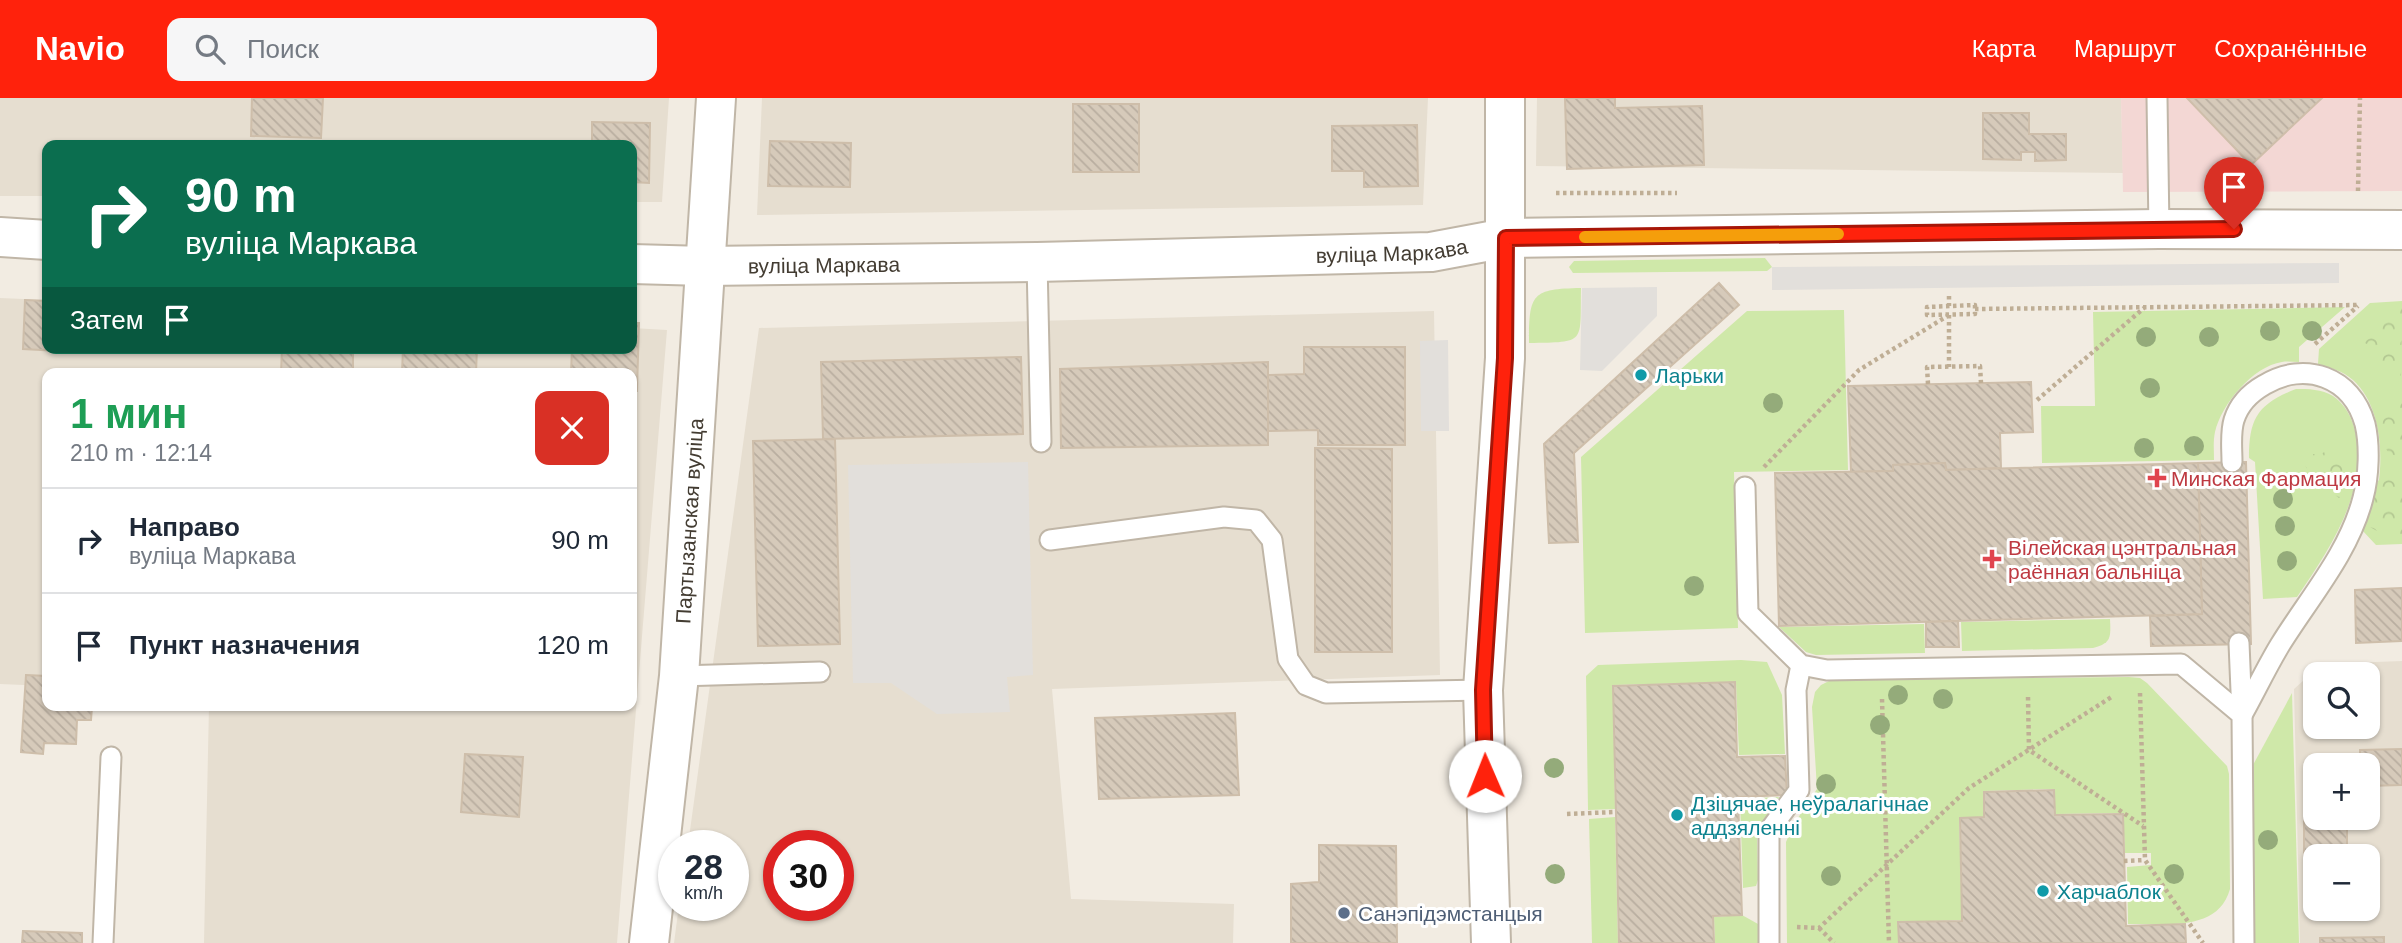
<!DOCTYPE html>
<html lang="ru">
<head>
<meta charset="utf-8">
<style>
  :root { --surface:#fff; --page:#f6f6f7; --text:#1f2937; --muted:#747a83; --line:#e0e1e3; --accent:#ff220c }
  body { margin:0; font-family:Arial,sans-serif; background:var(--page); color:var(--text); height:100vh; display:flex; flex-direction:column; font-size:26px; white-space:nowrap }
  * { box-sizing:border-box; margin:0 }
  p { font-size:23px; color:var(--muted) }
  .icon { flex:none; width:38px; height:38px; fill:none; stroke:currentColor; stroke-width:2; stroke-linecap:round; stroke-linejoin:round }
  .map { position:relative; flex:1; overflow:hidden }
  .details { position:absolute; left:42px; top:270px; width:595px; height:343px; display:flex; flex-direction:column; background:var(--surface); border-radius:14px; box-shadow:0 2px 5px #0004 }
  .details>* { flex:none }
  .top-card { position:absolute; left:42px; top:42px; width:595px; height:214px; border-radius:14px; box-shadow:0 2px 5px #0004; background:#0b6e4f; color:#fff; overflow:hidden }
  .controls { position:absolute; left:2303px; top:564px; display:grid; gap:14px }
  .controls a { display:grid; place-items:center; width:77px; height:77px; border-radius:14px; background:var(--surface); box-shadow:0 2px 5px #0004; font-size:35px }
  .speed { position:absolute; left:658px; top:732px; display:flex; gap:14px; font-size:35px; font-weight:700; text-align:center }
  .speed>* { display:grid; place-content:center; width:91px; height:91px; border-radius:50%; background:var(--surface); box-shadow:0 2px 5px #0004; line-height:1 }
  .speed small { font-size:18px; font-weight:400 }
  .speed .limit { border:10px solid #d22; background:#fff; color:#111 }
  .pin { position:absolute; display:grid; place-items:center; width:60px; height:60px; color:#fff; margin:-72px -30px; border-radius:50% 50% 50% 0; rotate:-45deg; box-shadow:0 0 7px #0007 }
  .pin .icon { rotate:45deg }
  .me { position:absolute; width:77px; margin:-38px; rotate:359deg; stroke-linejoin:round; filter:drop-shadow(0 0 5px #0008) }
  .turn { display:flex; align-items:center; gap:24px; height:147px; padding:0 28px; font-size:32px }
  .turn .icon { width:91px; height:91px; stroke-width:2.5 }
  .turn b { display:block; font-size:49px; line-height:60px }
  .then { display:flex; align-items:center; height:66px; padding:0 28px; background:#0003; gap:14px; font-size:26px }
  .round { display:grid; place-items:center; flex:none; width:74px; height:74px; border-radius:14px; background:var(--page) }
  .overview { display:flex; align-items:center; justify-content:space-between; height:119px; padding:0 28px }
  h1 { font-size:42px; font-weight:700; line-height:52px; color:#1e9e55 }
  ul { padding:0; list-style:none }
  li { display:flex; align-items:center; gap:21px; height:105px; padding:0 28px; border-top:2px solid var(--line) }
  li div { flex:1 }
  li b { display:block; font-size:26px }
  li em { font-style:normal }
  header { display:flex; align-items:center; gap:42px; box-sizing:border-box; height:98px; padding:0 35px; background:var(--accent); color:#fff }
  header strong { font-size:33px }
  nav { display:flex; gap:38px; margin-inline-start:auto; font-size:24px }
  .search { width:490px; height:63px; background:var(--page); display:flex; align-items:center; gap:18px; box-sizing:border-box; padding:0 24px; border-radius:14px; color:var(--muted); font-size:26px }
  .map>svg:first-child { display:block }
  .residential { fill:#e6ded0; fill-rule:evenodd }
  .medical { fill:#f3d7d4 }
  .green { fill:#cfe8a9 }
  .forest { fill:url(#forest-crowns) }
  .parking { fill:#e2dfdb }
  .building { fill:url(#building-back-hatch); stroke:#cebeaa; stroke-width:2 }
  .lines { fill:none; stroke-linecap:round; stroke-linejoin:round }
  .service-casing { stroke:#c0b6a7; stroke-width:23 }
  .minor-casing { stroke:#c0b6a7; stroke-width:42 }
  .path { stroke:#bfae95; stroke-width:4.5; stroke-dasharray:3.5 3.5; stroke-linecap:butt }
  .service { stroke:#fff; stroke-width:19 }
  .minor { stroke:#fff; stroke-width:38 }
  .tree { fill:#94ab7a }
  .route-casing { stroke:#a61608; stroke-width:18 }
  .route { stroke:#ff220c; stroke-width:12 }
  .slow { stroke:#f59e0b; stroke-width:12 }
  .culture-dot { fill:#0f9aa8; stroke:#fff; stroke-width:2.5 }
  .health-dot { fill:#e0444e; stroke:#fff; stroke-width:2.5 }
  .service-dot { fill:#5c6f8a; stroke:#fff; stroke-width:2.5 }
  .labels { text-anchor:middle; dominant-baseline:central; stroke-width:6; stroke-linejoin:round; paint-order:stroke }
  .street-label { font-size:21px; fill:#433c32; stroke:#fff }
  .culture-label { font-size:21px; fill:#0d838f; stroke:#fff; text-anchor:start }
  .health-label { font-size:21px; fill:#be3a42; stroke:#fff; text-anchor:start }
  .service-label { font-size:21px; fill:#4e5e75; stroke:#fff; text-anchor:start }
</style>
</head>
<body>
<header>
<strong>Navio</strong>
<div class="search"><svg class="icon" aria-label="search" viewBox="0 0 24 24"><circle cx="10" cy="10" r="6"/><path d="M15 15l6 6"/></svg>Поиск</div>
<nav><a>Карта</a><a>Маршрут</a><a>Сохранённые</a></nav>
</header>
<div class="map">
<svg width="2402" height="845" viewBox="0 0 2402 845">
  <defs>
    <pattern id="forest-crowns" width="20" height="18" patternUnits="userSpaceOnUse" patternTransform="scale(1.75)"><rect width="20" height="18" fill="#cfe8a9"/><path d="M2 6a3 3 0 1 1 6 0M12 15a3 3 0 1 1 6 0" fill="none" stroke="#b3c892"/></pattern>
    <pattern id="building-back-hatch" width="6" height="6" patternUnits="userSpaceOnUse" patternTransform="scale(1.75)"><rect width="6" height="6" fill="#d6caba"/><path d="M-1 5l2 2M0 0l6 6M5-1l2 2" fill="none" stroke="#b9aea0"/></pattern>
  </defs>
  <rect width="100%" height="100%" fill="#f2ece2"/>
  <g class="residential">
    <path d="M0,0H669L662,104H632V47H47V98H0Z"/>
    <path d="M762,0H1428L1423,107L757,117Z"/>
    <path d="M1537,0H2121L2123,75L1536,68Z"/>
    <path d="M0,200L47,202V250H632V230L667,232L617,845H204L209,607H632V275H47V588L0,586Z"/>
    <path d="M1434,213L1440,577L1052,591L1071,801L1234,806L1233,845H674L679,807H733V747H688L759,230ZM779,747H838V807H779Z"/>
    <path d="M2402,563V845H2300L2294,591L2322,566ZM2315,576H2368V628H2315ZM2315,667H2368V719H2315ZM2315,758H2368V810H2315Z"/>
  </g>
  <path class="medical" d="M2121,0H2402V93L2123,94Z"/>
  <g class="green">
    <path d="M1765,160L1772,169L1767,173L1573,175L1569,169L1574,163Z"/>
    <path d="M1581,190C1580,246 1587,244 1529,245C1529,195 1532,191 1581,190Z"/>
    <path d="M2402,203V446L2376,447L2362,432C2366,424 2372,416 2374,407C2385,369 2384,310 2353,282C2343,273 2331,270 2318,266L2319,251L2370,205Z"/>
    <path d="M2345,209L2299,249V264C2293,264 2287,263 2282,264C2253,268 2221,307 2215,334C2213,343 2214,353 2214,362L2042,365L2041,308H2095L2093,214Z"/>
    <path d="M1844,212L1848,372L1734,374L1738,530L1585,535L1581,359L1747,213Z"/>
    <path d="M2296,291C2308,291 2322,291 2333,298C2361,317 2362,364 2353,394C2343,431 2319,467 2297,499L2263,501L2255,364L2249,360C2249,320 2258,306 2296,291Z"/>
    <path d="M2110,521C2111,540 2111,545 2093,550L1962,553L1961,524Z"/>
    <path d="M1924,526L1925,555L1816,557L1806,554L1779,529Z"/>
    <path d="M1741,562L1767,564L1782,597L1785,656L1739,657L1736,584L1613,587L1615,711L1588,712L1586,578L1598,567Z"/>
    <path d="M2129,579L2140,580L2147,585L2227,668L2229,676L2230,791C2218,835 2163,825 2128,826L2127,769L2151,767V755H2125L2123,715L2055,716L2054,691L1983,693L1984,719L1959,720L1962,822L1898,824L1899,845H1787L1786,744L1794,726L1817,691L1812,609L1815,594L1821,587L1831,582Z"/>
    <path d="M2292,595L2299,845H2252L2253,667Z"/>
    <path d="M1779,699L1757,733L1758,782L1756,788L1743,790L1740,701Z"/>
    <path d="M1615,719L1618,845H1592L1589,721Z"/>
    <path d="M1742,817L1758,826L1760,845H1715L1714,819Z"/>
  </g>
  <g class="forest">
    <path d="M2399,206L2402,209L2401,278L2390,268L2379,271L2383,258L2375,253L2374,249L2360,243L2367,228L2372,227L2374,222L2382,217L2385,208Z"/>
    <path d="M2402,303V359L2389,356L2384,347L2387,337L2382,327L2384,318V307Z"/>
    <path d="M2331,350L2351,364L2356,378L2349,393L2339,400L2325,390L2327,381L2325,375L2315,380L2309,374L2305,367L2312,362L2313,356H2321Z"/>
    <path d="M2389,372L2402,379V443L2392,436L2377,433L2370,429L2371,424L2366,420C2379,405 2368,385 2389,372Z"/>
  </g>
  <g class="parking">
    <path d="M2339,165V185L1772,192V169Z"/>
    <path d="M1657,189V218L1602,273L1580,272L1582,190Z"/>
    <path d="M1448,242L1449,333H1421L1420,243Z"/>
    <path d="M1028,364L1033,577L1007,579L1010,614L937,616L891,585H853L848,367Z"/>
  </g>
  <g class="building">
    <path d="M252,0H323L321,40L251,38Z"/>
    <path d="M1565,0H1615V10L1702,8L1704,67L1567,71Z"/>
    <path d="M2187,0H2322L2251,67Z"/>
    <rect x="1073" y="6" width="66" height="68"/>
    <path d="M1983,15H2029V36H2066V62L2035,63V54H2021V62L1983,61Z"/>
    <path d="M592,24L650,25L649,85L632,84V47H592Z"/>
    <path d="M1417,27L1418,88L1364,89V73H1332V28Z"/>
    <path d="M770,43L851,45L850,89L768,88Z"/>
    <path d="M1719,185L1739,207L1574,355L1578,444L1549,445L1544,346Z"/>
    <path d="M25,202L47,203V250H97L96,255L23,251Z"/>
    <path d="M632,225H639L637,293H632V275H571L572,250H632Z"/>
    <path d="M1304,249H1405V347H1318V332L1268,333V277L1304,276Z"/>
    <path d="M282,250H353V275H281Z"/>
    <path d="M403,250H477L476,275H402Z"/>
    <path d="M1021,259L1023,336L823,341L821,264Z"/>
    <path d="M1268,264V347L1061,350L1060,271Z"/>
    <path d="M2031,284L2033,334L2000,335L2001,370L1946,372L1945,365L1893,367V373L1851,374L1848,288Z"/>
    <path d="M835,341L840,546L758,548L753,343Z"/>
    <path d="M1315,350L1392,351V554H1315Z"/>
    <path d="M2246,364L2251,546L2151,548L2150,518L2202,516L2198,365Z"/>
    <path d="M1945,365L1946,372L2198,365L2202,516L1779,528L1775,375L1893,373V367Z"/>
    <path d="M2402,490V543L2356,545L2355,492Z"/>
    <path d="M1958,523L1959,549H1926V524Z"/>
    <path d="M26,577L47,578V607L92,609L91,622H77L76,646L44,645L43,656L21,654Z"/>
    <path d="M1735,584L1737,659L1785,658L1787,697L1738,699L1742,817L1713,818L1714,845H1619L1613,588Z"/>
    <path d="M1235,615L1239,697L1099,701L1095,620Z"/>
    <path d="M2402,651V687L2368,688V667H2360V652Z"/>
    <path d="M465,656L523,659L519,719L461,714Z"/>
    <path d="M2304,686H2315V719H2347V758H2315V772H2304Z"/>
    <path d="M2054,692L2055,717L2123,716L2126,828L2185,826L2186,845H1899L1898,824L1962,823L1960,720L1984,719V694Z"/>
    <path d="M1319,747L1396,748L1397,845H1291V786L1319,784Z"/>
    <path d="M23,833L82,835V845H22Z"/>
    <path d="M2384,839V845H2320V840Z"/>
  </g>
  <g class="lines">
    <g class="service-casing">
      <g id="service">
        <path d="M2157,0L2159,131"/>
        <path d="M1037,164L1041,344"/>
        <path d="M2232,364C2232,350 2230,335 2234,322C2239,306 2250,295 2264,287C2305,262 2352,279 2365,326C2370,347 2369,378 2363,400C2349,455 2309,500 2280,547C2266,570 2255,594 2242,617L2239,545"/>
        <path d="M1745,389L1748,515L1801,567L1827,572L2181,566L2242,617L2244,845"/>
        <path d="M1050,442L1224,419L1256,422L1272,442L1288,561L1306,587L1326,595L1483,592"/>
        <path d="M679,578L820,574"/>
        <path d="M103,845L111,659"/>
        <path d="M1769,845V733L1799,692L1796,592L1801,567"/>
      </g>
    </g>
    <g class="minor-casing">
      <g id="minor">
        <path d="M0,139L47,142"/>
        <path id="s1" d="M632,166L705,168L1037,164L1431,154L1506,140L2159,131L2402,132"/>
        <path id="s2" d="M649,845L679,578L716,0"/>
        <path d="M1491,845L1483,592L1505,260V0"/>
      </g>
    </g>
    <g class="path">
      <path d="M2358,93L2360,0"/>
      <path d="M1556,95H1677"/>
      <path d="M1949,198V208"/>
      <path d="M1975,207V216L1927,217V209Z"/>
      <path d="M1975,211L2359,207"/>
      <path d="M1949,217V269"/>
      <path d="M2315,246L2358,208"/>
      <path d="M1928,286L1927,269L1980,268L1981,285"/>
      <path d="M2037,302L2144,210"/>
      <path d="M1764,369L1859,272L1949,217"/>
      <path d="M2140,595L2145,762L2203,845"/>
      <path d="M2028,599L2029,652L2143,728"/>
      <path d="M1882,601L1889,845"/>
      <path d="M1567,716L1615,714"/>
      <path d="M2124,763L2145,762"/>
      <path d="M1797,829L1819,830L1969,690L2113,598"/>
      <path d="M1819,830L1834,845"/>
    </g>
    <use href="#service" class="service"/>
    <use href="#minor" class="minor"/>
  </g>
  <g class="tree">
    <circle cx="2270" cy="233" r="10"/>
    <circle cx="2312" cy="233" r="10"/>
    <circle cx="2146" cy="239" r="10"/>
    <circle cx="2209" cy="239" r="10"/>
    <circle cx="2150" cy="290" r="10"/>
    <circle cx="1773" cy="305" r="10"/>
    <circle cx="2194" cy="348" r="10"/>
    <circle cx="2144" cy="350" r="10"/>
    <circle cx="2283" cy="401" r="10"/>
    <circle cx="2285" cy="428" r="10"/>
    <circle cx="2287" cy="463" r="10"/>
    <circle cx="1694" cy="488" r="10"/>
    <circle cx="1898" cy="597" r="10"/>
    <circle cx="1943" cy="601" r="10"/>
    <circle cx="1880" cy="627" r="10"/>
    <circle cx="1554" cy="670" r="10"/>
    <circle cx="1826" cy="686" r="10"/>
    <circle cx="2268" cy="742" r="10"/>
    <circle cx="1555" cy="776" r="10"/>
    <circle cx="2174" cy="776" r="10"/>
    <circle cx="1831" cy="778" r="10"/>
  </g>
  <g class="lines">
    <g class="route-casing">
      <path id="route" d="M1485,678L1483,592L1505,260L1506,140L2234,131"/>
    </g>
    <use href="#route" class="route"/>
    <path class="slow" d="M1585,139L1838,136"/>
  </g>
  <g class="culture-dot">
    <circle cx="1641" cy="277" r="7"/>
    <circle cx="1677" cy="717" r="7"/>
    <circle cx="2043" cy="793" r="7"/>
  </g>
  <g class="health-dot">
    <path d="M2153.5 369.5h7v7h7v7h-7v7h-7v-7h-7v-7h7z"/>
    <path d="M1988.5 450.5h7v7h7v7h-7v7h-7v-7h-7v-7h7z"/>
  </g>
  <circle class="service-dot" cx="1344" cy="815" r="7"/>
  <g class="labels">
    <g class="street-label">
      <text stroke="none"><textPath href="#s1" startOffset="760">вуліца Маркава</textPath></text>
      <text stroke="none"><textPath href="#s1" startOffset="192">вуліца Маркава</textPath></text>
      <text stroke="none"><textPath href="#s2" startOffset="424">Партызанская вуліца</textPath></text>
    </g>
    <g class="culture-label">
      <text x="1655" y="277">Ларьки</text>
      <text x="1691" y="705">Дзіцячае, неўралагічнае<tspan x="1691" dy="24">аддзяленні</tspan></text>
      <text x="2057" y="793">Харчаблок</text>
    </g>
    <g class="health-label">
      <text x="2171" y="380">Минская Фармация</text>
      <text x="2008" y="449">Вілейская цэнтральная<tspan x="2008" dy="24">раённая бальніца</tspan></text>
    </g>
    <g class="service-label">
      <text x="1358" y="815">Санэпідэмстанцыя</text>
    </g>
  </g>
</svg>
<div class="controls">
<a><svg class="icon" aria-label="search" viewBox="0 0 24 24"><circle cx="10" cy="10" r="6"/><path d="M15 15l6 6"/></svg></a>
<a>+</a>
<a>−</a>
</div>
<div class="speed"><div>28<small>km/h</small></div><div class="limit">30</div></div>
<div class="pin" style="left:2234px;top:131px;background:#d93025"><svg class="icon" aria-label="arrive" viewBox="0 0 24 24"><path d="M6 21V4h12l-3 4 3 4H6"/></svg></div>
<svg class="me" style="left:1485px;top:678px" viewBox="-20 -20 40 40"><circle r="19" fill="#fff"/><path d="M0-13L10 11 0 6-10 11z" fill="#ff220c"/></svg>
<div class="top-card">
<div class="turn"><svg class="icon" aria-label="right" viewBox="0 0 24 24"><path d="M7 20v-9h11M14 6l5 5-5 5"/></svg><div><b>90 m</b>вуліца Маркава</div></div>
<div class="then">Затем<svg class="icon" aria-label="arrive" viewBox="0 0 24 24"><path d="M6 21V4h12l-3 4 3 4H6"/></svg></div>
</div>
<section class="details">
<div class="overview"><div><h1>1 мин</h1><p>210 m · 12:14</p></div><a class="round" style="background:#d93025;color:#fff"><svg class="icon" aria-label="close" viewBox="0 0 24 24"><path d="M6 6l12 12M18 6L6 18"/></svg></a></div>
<ul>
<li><svg class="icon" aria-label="right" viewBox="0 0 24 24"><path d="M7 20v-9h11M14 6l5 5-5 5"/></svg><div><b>Направо</b><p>вуліца Маркава</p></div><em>90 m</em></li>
<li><svg class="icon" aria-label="arrive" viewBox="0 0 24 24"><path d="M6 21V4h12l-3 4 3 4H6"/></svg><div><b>Пункт назначения</b></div><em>120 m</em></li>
</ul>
</section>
</div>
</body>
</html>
